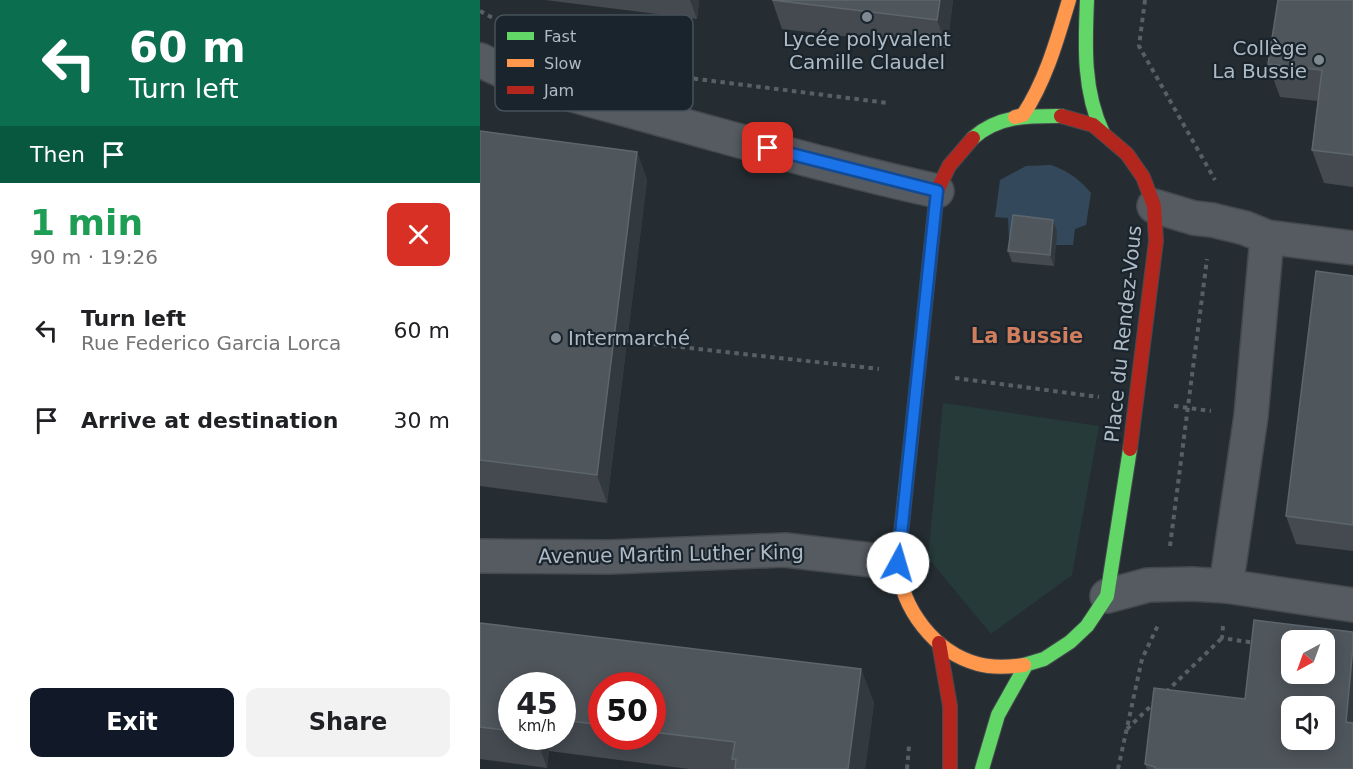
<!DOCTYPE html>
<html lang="en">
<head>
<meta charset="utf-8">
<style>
  :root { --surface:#fff; --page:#f2f2f2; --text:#202124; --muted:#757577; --accent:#111827 }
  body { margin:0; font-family:"DejaVu Sans",sans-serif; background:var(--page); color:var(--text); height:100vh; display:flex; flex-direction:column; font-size:22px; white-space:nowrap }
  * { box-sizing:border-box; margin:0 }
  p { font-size:20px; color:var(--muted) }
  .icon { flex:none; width:33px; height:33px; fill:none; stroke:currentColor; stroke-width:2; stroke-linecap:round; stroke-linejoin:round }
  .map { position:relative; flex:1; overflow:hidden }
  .details { display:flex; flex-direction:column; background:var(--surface); width:480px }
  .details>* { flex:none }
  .banner { background:#0b6e4f; color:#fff; overflow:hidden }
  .needle { width:39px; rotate:221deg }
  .fabs { position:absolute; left:801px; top:630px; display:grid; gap:12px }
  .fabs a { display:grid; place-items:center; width:54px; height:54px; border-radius:12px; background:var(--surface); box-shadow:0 3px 15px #0003; font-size:30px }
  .speed { position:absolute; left:18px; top:672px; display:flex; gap:12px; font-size:30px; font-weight:700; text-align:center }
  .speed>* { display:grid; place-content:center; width:78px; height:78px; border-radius:50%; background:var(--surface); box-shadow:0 3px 15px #0003; line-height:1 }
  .speed small { font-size:15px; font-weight:400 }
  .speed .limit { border:9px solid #d22; background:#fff; color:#111 }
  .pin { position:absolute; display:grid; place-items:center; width:51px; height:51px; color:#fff; margin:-26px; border-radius:12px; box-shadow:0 3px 9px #0006 }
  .me { position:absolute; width:66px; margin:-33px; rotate:6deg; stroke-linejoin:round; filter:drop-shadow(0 0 4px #0008) }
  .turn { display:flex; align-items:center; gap:21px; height:126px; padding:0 30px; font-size:27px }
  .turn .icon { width:78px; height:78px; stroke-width:2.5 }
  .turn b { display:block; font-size:42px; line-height:51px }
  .then { display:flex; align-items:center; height:57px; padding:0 30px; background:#0003; gap:12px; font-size:22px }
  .round { display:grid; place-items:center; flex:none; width:63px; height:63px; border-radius:12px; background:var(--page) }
  .head { display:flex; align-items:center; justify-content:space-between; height:102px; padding:0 30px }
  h1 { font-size:36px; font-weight:600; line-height:45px; color:#1e9e55 }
  .cta { display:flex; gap:12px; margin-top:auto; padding:12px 30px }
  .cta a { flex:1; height:69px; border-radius:12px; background:var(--accent); color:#fff; font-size:24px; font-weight:600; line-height:69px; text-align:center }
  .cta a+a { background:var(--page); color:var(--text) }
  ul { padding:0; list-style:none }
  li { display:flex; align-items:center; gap:18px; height:90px; padding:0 30px }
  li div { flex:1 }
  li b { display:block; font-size:22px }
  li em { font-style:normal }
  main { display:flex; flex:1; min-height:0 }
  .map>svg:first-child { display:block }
  .green { fill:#253a39 }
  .water { fill:#33495b }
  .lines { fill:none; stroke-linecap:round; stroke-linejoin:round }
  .street-casing { stroke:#43494d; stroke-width:36 }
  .fast-casing { stroke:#43494d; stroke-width:16 }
  .slow-casing { stroke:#43494d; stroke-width:16 }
  .jam-casing { stroke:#43494d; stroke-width:16 }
  .path { stroke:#586065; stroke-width:4; stroke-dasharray:4.5 4.5; stroke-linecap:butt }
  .street { stroke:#565b61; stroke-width:33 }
  .fast { stroke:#63d668; stroke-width:14 }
  .slow { stroke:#ff974d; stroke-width:14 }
  .jam { stroke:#b3261e; stroke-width:14 }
  .wall { fill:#444a50; fill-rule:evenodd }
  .shaded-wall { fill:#333a3f }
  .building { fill:#4f565c; stroke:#5e666d; stroke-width:1.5; fill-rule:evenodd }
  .route-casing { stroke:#114b97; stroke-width:15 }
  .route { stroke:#1a73e8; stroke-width:10 }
  .poi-dot { fill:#7e8992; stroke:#1a242c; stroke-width:2 }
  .labels { text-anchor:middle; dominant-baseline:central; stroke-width:4.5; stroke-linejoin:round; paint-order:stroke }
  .poi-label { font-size:20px; fill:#aebac5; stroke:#1a242c }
  .street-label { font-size:20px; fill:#aebac5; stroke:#1a242c }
  .neighbourhood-label { font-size:21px; font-weight:bold; fill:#d27d5c; stroke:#1a242c }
  .key { fill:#1a242c; stroke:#46515a; stroke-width:1.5 }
  .key-label { font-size:16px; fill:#aebac5 }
</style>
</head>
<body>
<main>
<section class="details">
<div class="banner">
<div class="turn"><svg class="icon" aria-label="left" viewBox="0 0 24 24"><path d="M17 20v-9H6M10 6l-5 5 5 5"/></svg><div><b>60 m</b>Turn left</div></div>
<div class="then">Then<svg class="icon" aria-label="arrive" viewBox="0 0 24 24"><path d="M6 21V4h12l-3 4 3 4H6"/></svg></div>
</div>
<div class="head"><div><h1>1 min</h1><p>90 m · 19:26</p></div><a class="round" style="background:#d93025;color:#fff"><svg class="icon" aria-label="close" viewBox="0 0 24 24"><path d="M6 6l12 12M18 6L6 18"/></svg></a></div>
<ul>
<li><svg class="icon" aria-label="left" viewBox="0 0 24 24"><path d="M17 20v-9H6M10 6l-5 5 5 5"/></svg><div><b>Turn left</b><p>Rue Federico Garcia Lorca</p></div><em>60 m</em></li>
<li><svg class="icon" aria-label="arrive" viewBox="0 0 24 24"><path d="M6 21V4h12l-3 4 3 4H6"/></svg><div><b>Arrive at destination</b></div><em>30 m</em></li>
</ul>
<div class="cta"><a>Exit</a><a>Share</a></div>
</section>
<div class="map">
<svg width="873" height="769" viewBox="0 0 873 769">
  <rect width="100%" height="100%" fill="#252d32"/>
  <path class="green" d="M463,403L619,426L592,575L511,634L448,558Z"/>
  <path class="water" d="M571,165C588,171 599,179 611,193L606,225L595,229L593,245H576L577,231L529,239L528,218L515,217L520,180L546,166Z"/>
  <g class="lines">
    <g class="street-casing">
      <g id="street">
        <path d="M0,60C52,87 113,100 169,116C265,142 360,170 457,191"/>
        <path d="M674,206L714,218L732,220L765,228L787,237L873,248"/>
        <path d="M0,556L130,557L305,550L418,563"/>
        <path d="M746,586L771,416L787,237"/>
        <path d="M627,596L668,585L712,584L746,586L873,605"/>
      </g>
    </g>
    <g class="fast-casing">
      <g id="fast">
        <path d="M607,0C605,46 603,91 623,133"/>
        <path d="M493,138C519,115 549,116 581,116"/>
        <path d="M544,665L564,659L590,642L607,626L627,596L650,449"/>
        <path d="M502,769L518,715L546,665"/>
      </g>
    </g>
    <g class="slow-casing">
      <g id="slow">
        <path d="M535,117L543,115C566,80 577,40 589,0"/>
        <path d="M429,459C426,483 424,508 421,533C420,543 417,555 418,565C422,609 454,652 498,664C512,668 529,667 544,665"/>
      </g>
    </g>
    <g class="jam-casing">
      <g id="jam">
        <path d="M581,116L613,125L647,154L663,177L674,206L676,241L650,449"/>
        <path d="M429,459L457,191L469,166L493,138"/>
        <path d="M459,643L470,706V769"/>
      </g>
    </g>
    <g class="path">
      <path d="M665,0L659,46L735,180"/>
      <path d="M0,11L26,25"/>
      <path d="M32,29L116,58"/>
      <path d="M169,73L408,103"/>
      <path d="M147,341L399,369"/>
      <path d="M475,378L619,397"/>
      <path d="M694,406L731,411"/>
      <path d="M690,546L727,259"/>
      <path d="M743,626L742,638L775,643"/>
      <path d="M686,692L742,638"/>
      <path d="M647,729L674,703"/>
      <path d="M427,769L429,746"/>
      <path d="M638,769L662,659L679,623"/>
    </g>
    <use href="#street" class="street"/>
    <use href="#fast" class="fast"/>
    <use href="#slow" class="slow"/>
    <use href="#jam" class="jam"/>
  </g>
  <g class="wall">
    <path d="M65,0H219L217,19Z"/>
    <path d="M292,0H473L467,48L302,29Z"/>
    <path d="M873,0V187L844,183L832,150L838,101L800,97L788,64Z"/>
    <path d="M0,131L157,152L167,180L127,503L0,486Z"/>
    <path d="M577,231L574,266L532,262L528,251Z"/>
    <path d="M873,276V551L816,544L806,516Z"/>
    <path d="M0,623L381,669L394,703L385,769H209L69,751L67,768L0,759ZM32,686H82V736H32ZM122,686H172V736H122Z"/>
    <path d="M665,764L873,769H667Z"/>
  </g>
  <g class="shaded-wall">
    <path d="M210,0H219L217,19Z"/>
    <path d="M460,0H473L467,48L457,20Z"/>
    <path d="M157,152L167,180L127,503L117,475Z"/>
    <path d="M573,220L577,231L574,266L570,255Z"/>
    <path d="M873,646V741L866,722Z"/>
    <path d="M381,669L394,703L385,769H368Z"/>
    <path d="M56,736H64L69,751L67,768Z"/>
  </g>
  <g class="building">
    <path d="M292,0H460L457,20Z"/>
    <path d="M798,0H873V155L832,150L842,70L788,64Z"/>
    <path d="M0,131L157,152L117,475L0,460Z"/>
    <path d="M533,215L573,220L570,255L528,251Z"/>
    <path d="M836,271L873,276V525L806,516Z"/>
    <path d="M774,620L873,632V646L866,722L873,723V769H675V767L665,764L674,688L765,699ZM812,640H844V674H812ZM812,706H844V740H812Z"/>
    <path d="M0,623L381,669L368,769H255L256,759H252L255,742L172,732V686H122V725L82,720V686H32V731L0,727Z"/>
  </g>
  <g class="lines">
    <g class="route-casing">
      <path id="route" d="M288,148L457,191L418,563"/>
    </g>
    <use href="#route" class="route"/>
  </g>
  <g class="poi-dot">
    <circle cx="387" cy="17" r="6"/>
    <circle cx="839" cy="60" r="6"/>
    <circle cx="76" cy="338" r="6"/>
  </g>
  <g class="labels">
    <g class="poi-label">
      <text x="387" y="39">Lycée polyvalent<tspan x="387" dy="23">Camille Claudel</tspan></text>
      <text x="827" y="48" text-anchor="end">Collège<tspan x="827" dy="23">La Bussie</tspan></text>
      <text x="88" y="338" text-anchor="start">Intermarché</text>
    </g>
    <g class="street-label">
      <text transform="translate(643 334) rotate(-84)">Place du Rendez-Vous</text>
      <text transform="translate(191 554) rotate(-1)">Avenue Martin Luther King</text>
    </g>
    <g class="neighbourhood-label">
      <text x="547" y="336">La Bussie</text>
    </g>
  </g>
  <rect x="15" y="15" width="198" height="96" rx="9" class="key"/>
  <rect x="27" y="32" width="27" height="8" fill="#63d668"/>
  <rect x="27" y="59" width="27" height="8" fill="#ff974d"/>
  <rect x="27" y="86" width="27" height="8" fill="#b3261e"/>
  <g class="key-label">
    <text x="64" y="42">Fast</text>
    <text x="64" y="69">Slow</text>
    <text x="64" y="96">Jam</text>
  </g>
</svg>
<div class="fabs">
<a><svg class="needle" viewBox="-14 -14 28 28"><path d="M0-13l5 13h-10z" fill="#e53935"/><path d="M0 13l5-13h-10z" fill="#757577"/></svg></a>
<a><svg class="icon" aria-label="sound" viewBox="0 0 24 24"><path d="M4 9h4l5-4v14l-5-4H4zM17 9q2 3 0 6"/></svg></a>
</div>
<div class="speed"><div>45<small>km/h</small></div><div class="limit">50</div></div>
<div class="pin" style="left:288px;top:148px;background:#d93025"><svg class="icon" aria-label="arrive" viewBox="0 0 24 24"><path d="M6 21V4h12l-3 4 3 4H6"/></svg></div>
<svg class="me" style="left:418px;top:563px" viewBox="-20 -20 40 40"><circle r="19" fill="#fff"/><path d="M0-13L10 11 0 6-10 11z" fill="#1a73e8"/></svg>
</div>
</main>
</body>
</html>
